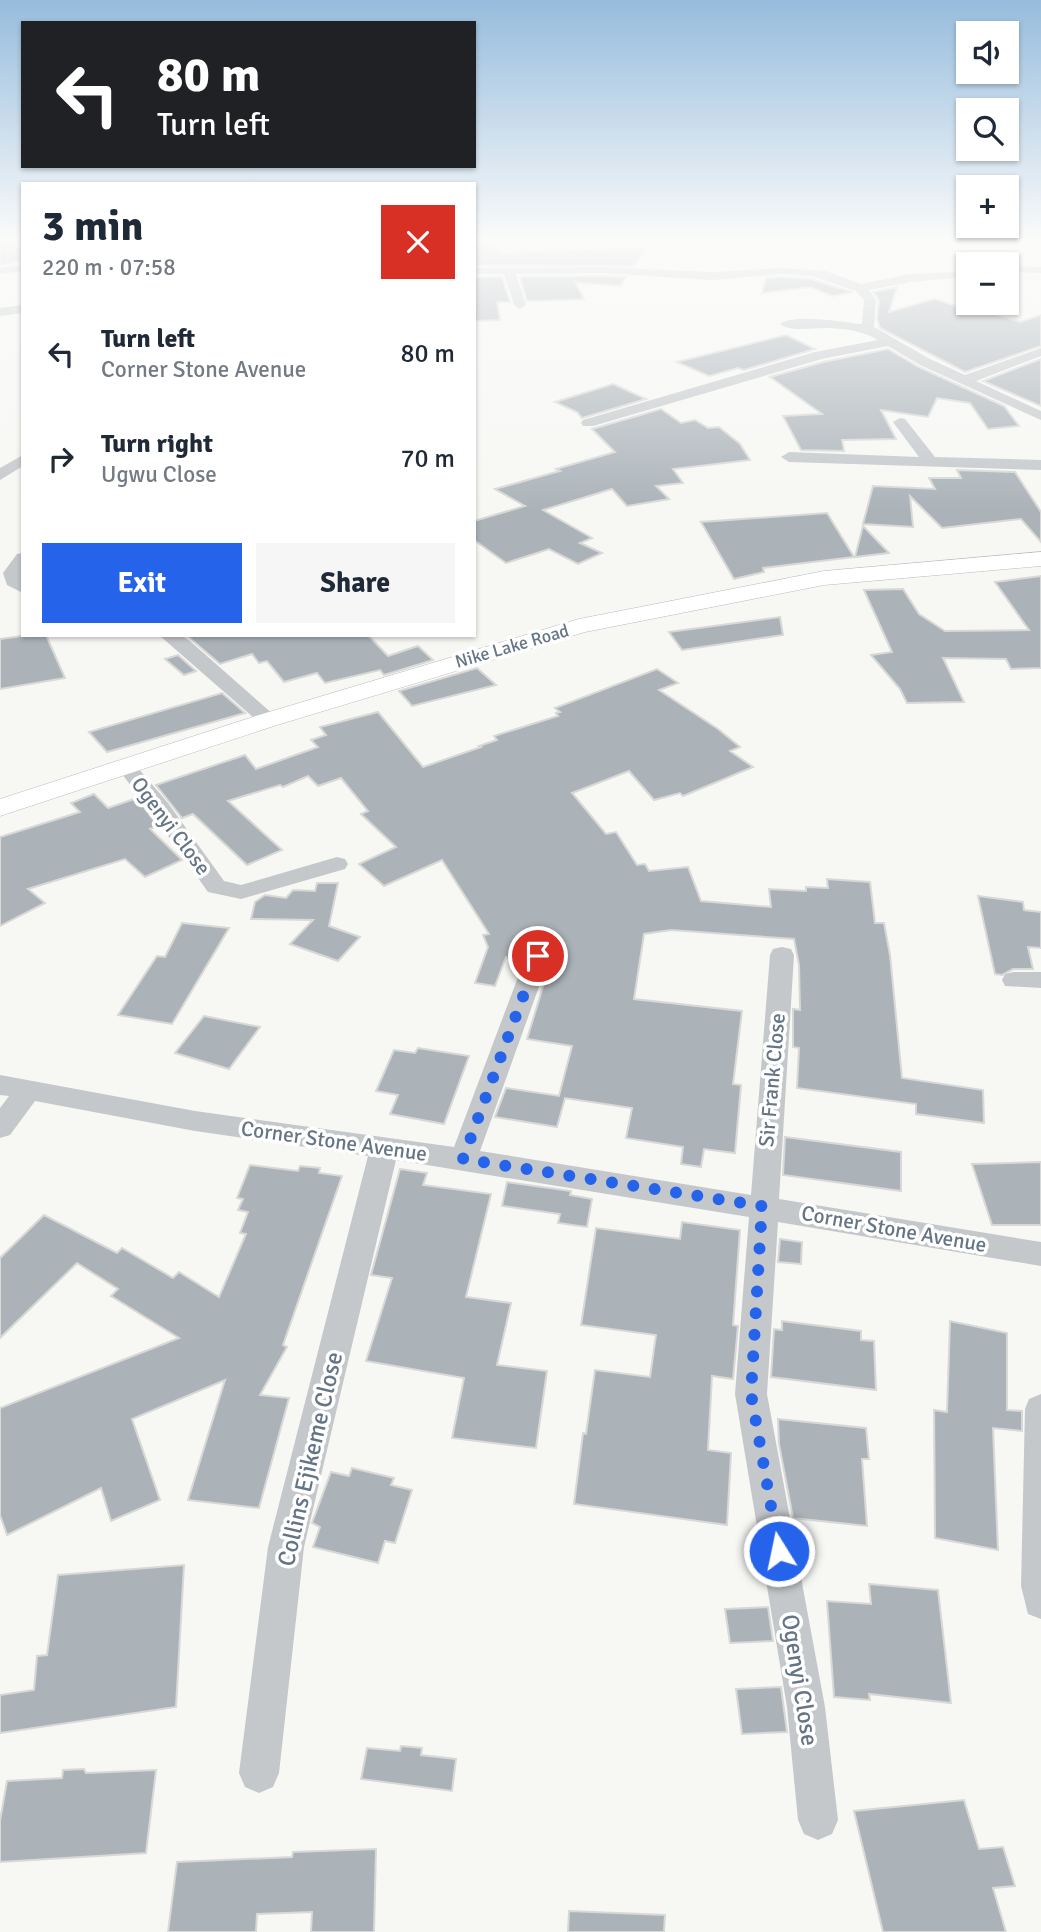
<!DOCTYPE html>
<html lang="en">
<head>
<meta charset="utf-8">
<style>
  :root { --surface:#fff; --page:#f6f6f7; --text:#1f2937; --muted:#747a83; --accent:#2563eb }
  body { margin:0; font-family:Signika,sans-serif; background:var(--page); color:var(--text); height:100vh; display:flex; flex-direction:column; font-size:26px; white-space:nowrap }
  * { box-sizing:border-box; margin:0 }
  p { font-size:23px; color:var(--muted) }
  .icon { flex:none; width:38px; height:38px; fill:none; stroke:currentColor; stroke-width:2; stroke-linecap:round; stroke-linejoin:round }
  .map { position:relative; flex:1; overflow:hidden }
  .details { position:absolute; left:21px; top:182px; width:455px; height:455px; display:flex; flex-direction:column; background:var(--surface); border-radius:0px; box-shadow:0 2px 5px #0004 }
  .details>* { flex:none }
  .banner { position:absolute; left:21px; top:21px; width:455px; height:147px; border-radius:0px; box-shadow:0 2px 5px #0004; background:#202124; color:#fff; overflow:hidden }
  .fabs { position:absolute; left:956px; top:21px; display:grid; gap:14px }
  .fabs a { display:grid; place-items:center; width:63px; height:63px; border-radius:0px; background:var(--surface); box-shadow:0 2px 5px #0004; font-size:35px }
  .pin { position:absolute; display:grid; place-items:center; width:60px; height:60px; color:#fff; margin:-30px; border:4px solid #fff; border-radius:50%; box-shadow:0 2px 7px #0007 }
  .me { position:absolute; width:77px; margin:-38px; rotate:350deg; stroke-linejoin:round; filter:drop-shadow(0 0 5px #0008) }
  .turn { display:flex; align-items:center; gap:24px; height:147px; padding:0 21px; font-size:32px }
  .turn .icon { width:91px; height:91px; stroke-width:2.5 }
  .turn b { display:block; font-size:49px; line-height:60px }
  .round { display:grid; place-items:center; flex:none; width:74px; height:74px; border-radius:0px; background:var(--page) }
  .overview { display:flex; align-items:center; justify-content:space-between; height:119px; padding:0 21px }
  h1 { font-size:42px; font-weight:700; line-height:52px }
  .button { display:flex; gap:14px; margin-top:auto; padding:14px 21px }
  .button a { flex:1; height:80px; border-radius:0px; background:var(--accent); color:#fff; font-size:28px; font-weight:700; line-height:80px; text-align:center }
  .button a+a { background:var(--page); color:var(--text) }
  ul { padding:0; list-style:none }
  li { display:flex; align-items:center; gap:21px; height:105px; padding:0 21px }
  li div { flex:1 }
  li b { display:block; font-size:26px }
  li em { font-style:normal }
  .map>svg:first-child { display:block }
  .building { fill:#abb3b9; stroke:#d8d9d6; stroke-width:2 }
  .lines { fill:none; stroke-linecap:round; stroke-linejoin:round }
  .major-casing { stroke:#b7bbbf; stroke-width:1 }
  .minor { fill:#c4c8cb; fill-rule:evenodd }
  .major { fill:#fff; fill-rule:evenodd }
  .route { stroke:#2563eb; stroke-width:12; stroke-dasharray:0 21.6 }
  .labels { text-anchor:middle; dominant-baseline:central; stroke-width:7; stroke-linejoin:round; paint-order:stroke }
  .far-street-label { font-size:18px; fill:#657586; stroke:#fff }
  .street-label { font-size:21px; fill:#657586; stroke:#fff }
  .near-street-label { font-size:24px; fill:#657586; stroke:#fff }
</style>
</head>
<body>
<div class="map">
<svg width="1041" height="1932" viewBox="0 0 1041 1932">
  <rect width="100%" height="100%" fill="#f7f7f4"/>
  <g class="building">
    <path d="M0,240H9L23,249V261L0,265Z"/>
    <path d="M474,240H484L500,253L647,247L634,266L474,265Z"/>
    <path d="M604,276L626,277L620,286L575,282L584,299L539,301H527L520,277Z"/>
    <path d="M474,277H502L510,302H497L500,320L474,321Z"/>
    <path d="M781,277L811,279L852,292L832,296L811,287L762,293L766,278Z"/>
    <path d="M897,287L889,312L935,299L979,314L988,312L1020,322L1041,315V346L965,372L880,328L877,318L879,300L873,292Z"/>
    <path d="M786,335L815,349L744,370L738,368L709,376L677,362Z"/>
    <path d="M888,349L919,367L1004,406L1019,426L988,429L970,403L937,398L928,417L881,410L896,439L842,440L844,451L801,450L783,416L822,414L770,377L823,362Z"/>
    <path d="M1041,359V406L983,381Z"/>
    <path d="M613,384L646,399L582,418L577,412L555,402Z"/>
    <path d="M661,409L681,423L695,420L708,428L719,427L740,444L750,460L673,469L683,483L656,486L669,499L627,506L612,489L543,510L592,538L580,543L602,553L578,564L549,549L506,563L474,540V521L525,506L495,489L560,471L556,469L615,452L592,429Z"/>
    <path d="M957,470L1015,472L1041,512V542L1021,519L942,528L910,496L913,527L863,524L873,486L935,489L929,478H961Z"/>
    <path d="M827,513L854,557L763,568L764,572L734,579L701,522Z"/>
    <path d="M863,526L889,553L855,557Z"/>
    <path d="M1041,576V668L1011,669L1006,659L943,658L964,702L907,703L900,689L871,655L892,652L864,590L903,589L919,614L945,631L1029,630L995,582Z"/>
    <path d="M780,617L783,635L682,650L669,632Z"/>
    <path d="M28,635H46L65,678L0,689V639Z"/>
    <path d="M186,635H368L388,656L418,646L433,660L384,675L380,670L325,683L317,673L284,682L267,661L259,663L252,654L220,664Z"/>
    <path d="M178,655L196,671L184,675L165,659Z"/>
    <path d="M477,668L496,685L412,706L399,691Z"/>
    <path d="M657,669L678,683L659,690L718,729L740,747L730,751L753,767L683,796L680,793L654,800L629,771L572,793L606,834L616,832L637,865L645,864L649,871L688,867L701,901L771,907L769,889L806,891V887L828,888L827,879L870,882L875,923H884L890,955L902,1078L983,1090L984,1123L916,1114V1104L797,1088L799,1048L793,1047V1009L800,1010L799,965L794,939L671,930L644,934L634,999L742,1011L733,1084L741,1085L735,1153L704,1149L701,1167L681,1164L683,1147L626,1138L632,1108L565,1098L557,1127L495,1117L506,1088L559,1096L572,1046L527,1039L552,957L549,949L539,945L528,947L521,962L506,957L495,986L475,983L488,947L483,935L489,934L442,860L384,886L359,864L396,847L361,814L368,811L341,778L318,786L308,776L283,787L280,785L228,801L282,850L247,865L193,814L182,818L156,785L245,755L256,769L318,747L311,740L326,735L320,727L378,712L423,767L481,747L479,746L497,740L494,736L558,716L556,713L560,712L555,708Z"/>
    <path d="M222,693L245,713L107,752L89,732Z"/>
    <path d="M94,794L108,808L137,798L158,826L150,829L182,860L145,877L125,859L28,889L45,903L0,926V837L80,812L71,803Z"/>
    <path d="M317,883H338L329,926L360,937L338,961L290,944L313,920L251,919L255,902L265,895L286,898L293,890L315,891Z"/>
    <path d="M978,896L1023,902L1024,910L1041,912V948L1028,947L1033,969H1013L1002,975L995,974Z"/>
    <path d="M182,923L229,928L172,1024L118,1015L157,956L165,957Z"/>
    <path d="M204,1016L260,1027L229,1069L175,1053Z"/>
    <path d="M418,1048L469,1056L444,1124L390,1114L398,1095L376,1091L394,1050L415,1053Z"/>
    <path d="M785,1137L901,1152V1191L783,1175Z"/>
    <path d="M1041,1162V1225H992L972,1164Z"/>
    <path d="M250,1165L298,1171L300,1166L320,1168L319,1173L342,1176L283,1345L287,1347L260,1395L289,1398L259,1508L188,1500L225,1380L132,1419L160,1500L111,1521L101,1488L7,1535L0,1515V1408L179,1338L111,1296L118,1289L77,1263L0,1338V1258L44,1215L117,1253L122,1248L173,1278L179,1272L219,1297L246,1234L240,1233L248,1212L238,1210L243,1199L237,1198Z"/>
    <path d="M400,1169L427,1173L423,1185L491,1194L466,1297L511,1303L497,1365L547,1371L536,1448L452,1438L464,1378L366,1361L392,1278L371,1275Z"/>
    <path d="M507,1182L571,1191L570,1195L592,1199L587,1227L558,1223L560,1214L502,1206Z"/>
    <path d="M682,1222L740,1230L733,1325L738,1326L733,1379L712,1376L708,1450L731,1453L727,1525L574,1504L583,1433L586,1434L595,1370L650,1377L656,1335L581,1325L596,1228L680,1239Z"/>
    <path d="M780,1239L802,1242L801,1264L778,1262Z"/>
    <path d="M782,1321L861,1331V1340L874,1341L876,1390L771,1377L774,1329L782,1330Z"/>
    <path d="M950,1321L1007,1333V1410L1022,1411V1431L993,1428L998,1550L935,1538L934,1410L947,1412Z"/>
    <path d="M778,1419L866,1428L869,1459H862L867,1526L793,1518L779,1444Z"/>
    <path d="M352,1468L394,1478L391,1485L412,1490L395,1543L385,1541L378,1563L313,1547L320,1527L312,1523L331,1472L349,1476Z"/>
    <path d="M184,1565L176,1707L0,1733V1695L34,1690L37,1656L47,1655L58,1575Z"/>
    <path d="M869,1584L938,1590L951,1703L869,1694L870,1700L834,1697L827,1601L871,1604Z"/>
    <path d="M768,1607L773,1641L730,1643L725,1609Z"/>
    <path d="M781,1687L787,1732L742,1734L736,1689Z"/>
    <path d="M401,1746L422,1748L421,1755L456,1759L452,1791L361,1779L367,1748L400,1751Z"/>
    <path d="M84,1769L86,1773L156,1770L146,1853L0,1862V1821L7,1781L62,1778L63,1770Z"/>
    <path d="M964,1800L979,1849L1003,1847L1015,1886L993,1888L1006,1932H883L854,1811Z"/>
    <path d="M376,1849L374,1932H311L312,1912L257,1914L256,1932H168L177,1862L292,1857L293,1852Z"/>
    <path d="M569,1911L665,1915L664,1932H568Z"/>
  </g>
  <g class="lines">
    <g class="major-casing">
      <path id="major" d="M1041,552V566L824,585L585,632L277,725L0,816V799L259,715L579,619L824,571Z"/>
    </g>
    <g class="minor">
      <path d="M23,264V271L0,274V268Z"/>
      <path d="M968,265V274L964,277L910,282L869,290L876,300L874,327L930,359L965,375L1041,348V356L976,381L1041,411V420L920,365L888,346L822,359L593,426H583L581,423L583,420L815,352L878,340C863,331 847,329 829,328C815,327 791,333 780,324C793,313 844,322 862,324L864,300L856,291L812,276L781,274L712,280L604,273L516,274L526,305L520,309L514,305L504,274H474V268L604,267L712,272L781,268L826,271L861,284L910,274L957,272Z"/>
      <path d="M1006,266L1041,267V273L1006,272Z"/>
      <path d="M23,305V313L0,316V308Z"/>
      <path d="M900,418L905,419L935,457L1041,460V470L789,462L781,457L789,452L919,457L893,422Z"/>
      <path d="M23,455V466L0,480V468Z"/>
      <path d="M23,553L21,573L23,593L7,585L3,573L17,554Z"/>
      <path d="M159,635H181L190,641L275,716L278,720L275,724H261Z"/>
      <path d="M125,759L132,761L168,803L224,881L241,885L337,857L345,859L348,864L345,869L241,899L208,892L152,813L115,765L118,761Z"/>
      <path d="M782,947L791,949L794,955L779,1199L1041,1242V1266L778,1222L767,1394L825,1707L838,1820L832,1834L818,1840L804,1834L798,1820L787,1707L735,1394L749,1217L396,1160L304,1547L279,1773L273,1787L259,1793L245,1787L239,1773L268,1547L368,1156L195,1131L35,1101L10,1135L0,1138V1108L9,1096L0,1095V1075L195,1111L454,1147L526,956L529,950L538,948L547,950L550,956L480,1151L751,1195L770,955L773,949Z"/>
      <path d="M1014,972H1041V988L1005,986L1002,980L1005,974Z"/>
      <path d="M1041,1394V1619L1028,1614L1021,1586L1025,1409L1029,1399Z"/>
    </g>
    <use href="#major" class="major"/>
  </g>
  <linearGradient id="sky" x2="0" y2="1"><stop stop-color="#96bcdd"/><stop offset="0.47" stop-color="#fbfbfa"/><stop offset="1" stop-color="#fbfbfa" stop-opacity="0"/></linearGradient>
  <rect width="1041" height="510" fill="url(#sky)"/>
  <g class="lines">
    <path class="route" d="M538,956L463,1159L762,1206L751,1394L779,1551"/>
  </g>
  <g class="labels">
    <g class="far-street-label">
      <text transform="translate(512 646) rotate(-16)">Nike Lake Road</text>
    </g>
    <g class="street-label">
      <text transform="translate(171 826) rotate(53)">Ogenyi Close</text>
      <text transform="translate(772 1080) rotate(-85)">Sir Frank Close</text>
      <text transform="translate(334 1141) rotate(8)">Corner Stone Avenue</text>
      <text transform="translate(894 1229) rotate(10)">Corner Stone Avenue</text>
    </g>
    <g class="near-street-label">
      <text transform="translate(310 1459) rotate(-77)">Collins Ejikeme Close</text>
      <text transform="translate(800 1680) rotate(81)">Ogenyi Close</text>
    </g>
  </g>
</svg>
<div class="fabs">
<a><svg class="icon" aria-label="sound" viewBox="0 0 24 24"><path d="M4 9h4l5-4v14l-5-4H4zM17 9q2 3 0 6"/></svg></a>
<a><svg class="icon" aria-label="search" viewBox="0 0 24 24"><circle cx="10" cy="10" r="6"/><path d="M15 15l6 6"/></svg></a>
<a>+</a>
<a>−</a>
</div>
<div class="pin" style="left:538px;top:956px;background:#d93025"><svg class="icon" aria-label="arrive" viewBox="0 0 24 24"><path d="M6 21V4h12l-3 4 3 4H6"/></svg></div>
<svg class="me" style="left:779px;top:1551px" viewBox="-20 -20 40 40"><circle r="17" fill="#2563eb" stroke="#fff" stroke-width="3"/><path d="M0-11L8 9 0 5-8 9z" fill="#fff"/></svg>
<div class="banner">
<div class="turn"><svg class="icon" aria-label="left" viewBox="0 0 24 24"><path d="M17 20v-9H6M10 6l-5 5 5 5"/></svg><div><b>80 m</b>Turn left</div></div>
</div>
<section class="details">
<div class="overview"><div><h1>3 min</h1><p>220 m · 07:58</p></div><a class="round" style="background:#d93025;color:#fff"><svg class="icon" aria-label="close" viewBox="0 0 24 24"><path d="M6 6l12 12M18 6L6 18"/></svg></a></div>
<ul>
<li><svg class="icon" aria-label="left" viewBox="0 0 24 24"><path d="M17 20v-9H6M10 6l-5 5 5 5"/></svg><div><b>Turn left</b><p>Corner Stone Avenue</p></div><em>80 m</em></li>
<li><svg class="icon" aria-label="right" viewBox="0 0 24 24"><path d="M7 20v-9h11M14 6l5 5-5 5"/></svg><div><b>Turn right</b><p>Ugwu Close</p></div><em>70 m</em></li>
</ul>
<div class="button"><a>Exit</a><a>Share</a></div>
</section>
</div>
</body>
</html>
